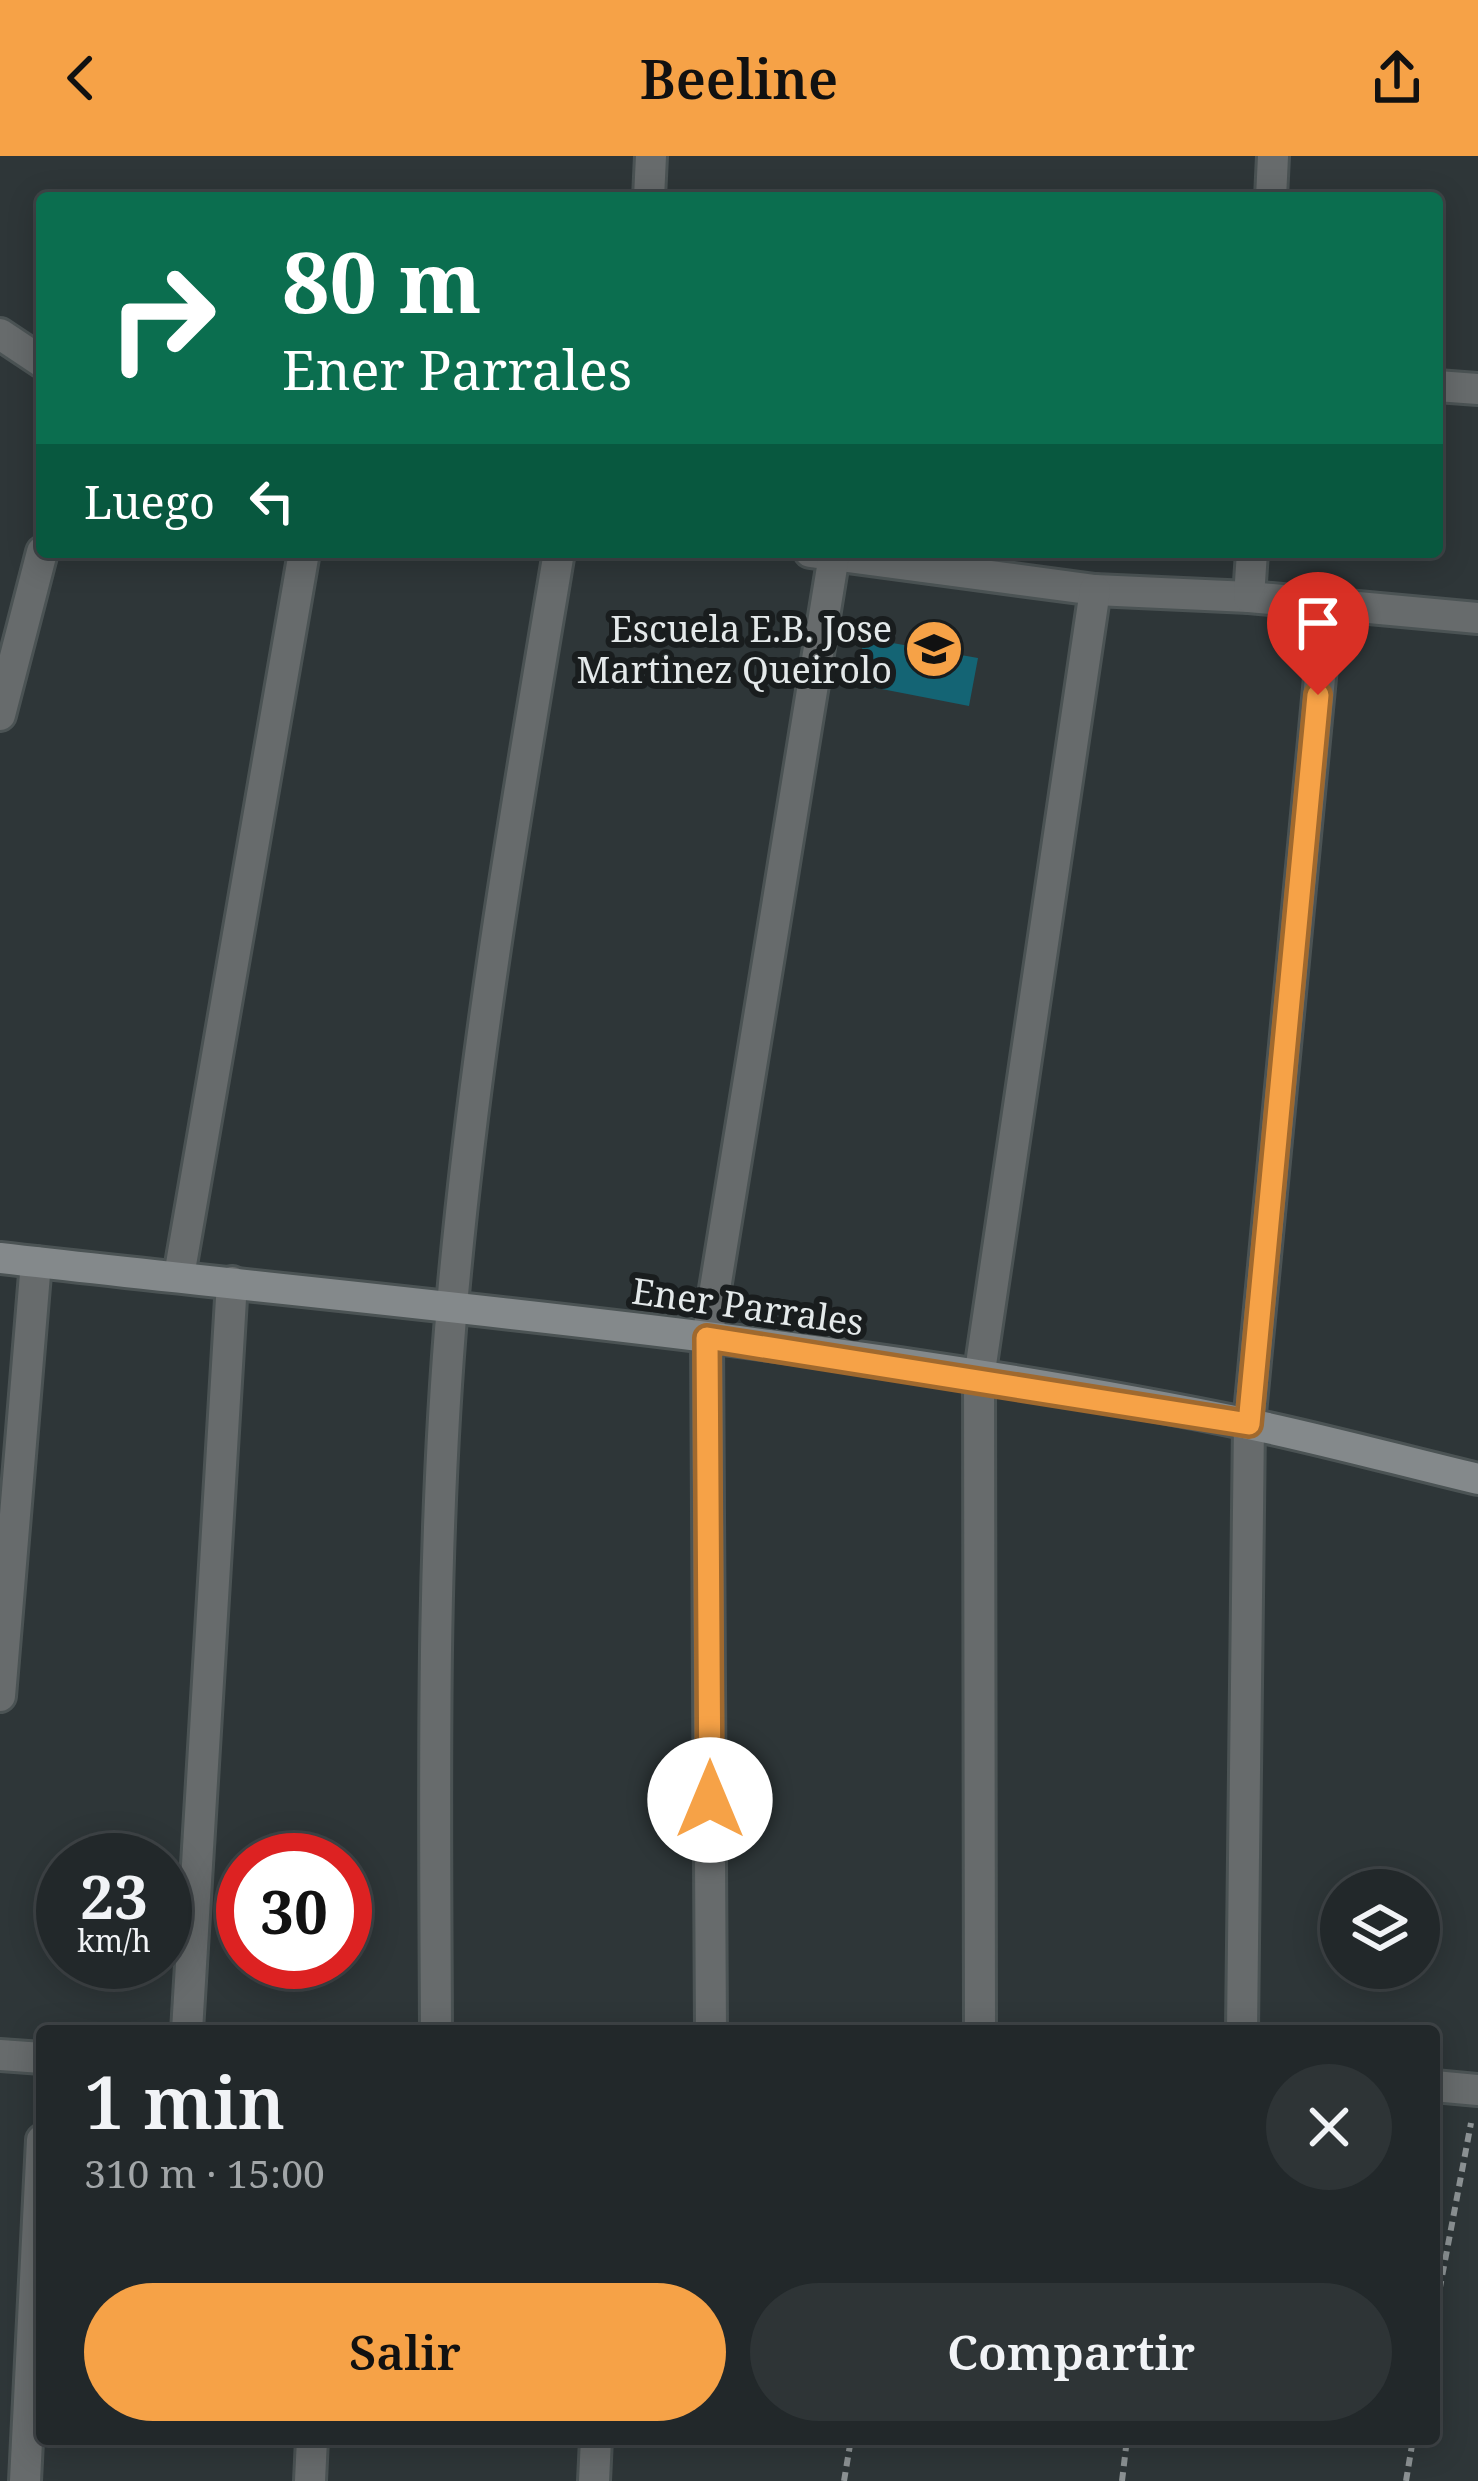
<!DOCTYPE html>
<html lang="es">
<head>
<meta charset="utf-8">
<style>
  :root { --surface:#22282a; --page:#2e3436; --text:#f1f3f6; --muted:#a2a6a8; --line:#3f4447; --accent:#f6a247 }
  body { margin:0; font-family:"Noto Serif",serif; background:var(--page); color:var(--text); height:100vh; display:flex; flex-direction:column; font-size:45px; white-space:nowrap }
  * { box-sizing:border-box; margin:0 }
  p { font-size:39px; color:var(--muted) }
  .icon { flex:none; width:66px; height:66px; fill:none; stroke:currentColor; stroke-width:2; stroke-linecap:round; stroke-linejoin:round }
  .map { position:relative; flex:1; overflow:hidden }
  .details { position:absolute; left:36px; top:1869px; width:1404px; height:420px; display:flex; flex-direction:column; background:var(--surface); border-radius:12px; box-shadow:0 6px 30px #0003,0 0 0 3px var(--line) }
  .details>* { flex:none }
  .banner { position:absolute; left:36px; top:36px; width:1407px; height:366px; border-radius:12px; box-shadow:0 6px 30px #0003,0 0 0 3px var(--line); background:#0b6e4f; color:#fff; overflow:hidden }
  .controls { position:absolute; left:1320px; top:1713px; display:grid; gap:24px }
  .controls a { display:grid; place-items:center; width:120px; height:120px; border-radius:50%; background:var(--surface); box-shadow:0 6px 30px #0003,0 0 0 3px var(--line); font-size:60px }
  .speed { position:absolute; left:36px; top:1677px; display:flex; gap:24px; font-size:60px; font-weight:700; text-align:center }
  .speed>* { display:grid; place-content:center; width:156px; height:156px; border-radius:50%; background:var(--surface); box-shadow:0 6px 30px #0003,0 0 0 3px var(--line); line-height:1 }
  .speed small { font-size:30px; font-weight:400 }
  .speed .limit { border:18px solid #d22; background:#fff; color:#111 }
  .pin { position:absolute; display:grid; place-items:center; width:102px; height:102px; color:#fff; margin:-123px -51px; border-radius:50% 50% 50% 0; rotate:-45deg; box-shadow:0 0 12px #0007 }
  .pin .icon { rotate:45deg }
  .me { position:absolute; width:132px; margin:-66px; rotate:0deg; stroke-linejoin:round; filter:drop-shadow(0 0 9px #0008) }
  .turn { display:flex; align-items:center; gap:42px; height:252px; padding:0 48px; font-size:54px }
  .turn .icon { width:156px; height:156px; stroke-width:2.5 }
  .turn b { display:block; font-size:84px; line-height:102px }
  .then { display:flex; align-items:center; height:114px; padding:0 48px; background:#0003; gap:24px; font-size:45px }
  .round { display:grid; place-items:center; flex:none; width:126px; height:126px; border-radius:63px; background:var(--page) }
  .head { display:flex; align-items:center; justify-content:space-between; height:204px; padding:0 48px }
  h1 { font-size:72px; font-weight:600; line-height:90px }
  .cta { display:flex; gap:24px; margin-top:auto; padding:24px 48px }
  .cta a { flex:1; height:138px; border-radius:72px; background:var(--accent); color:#111; font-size:48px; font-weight:600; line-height:138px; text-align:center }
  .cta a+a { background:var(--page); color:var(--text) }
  header { display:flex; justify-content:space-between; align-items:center; height:156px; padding:0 48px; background:var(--accent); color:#111; font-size:54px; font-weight:600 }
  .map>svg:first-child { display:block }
  .green { fill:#146474 }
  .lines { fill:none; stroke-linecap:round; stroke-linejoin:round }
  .street-casing { stroke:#4b5354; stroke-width:36 }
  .secondary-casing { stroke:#4b5354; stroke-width:36 }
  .path { stroke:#8c9294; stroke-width:6; stroke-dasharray:9 6; stroke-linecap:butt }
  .street { stroke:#676b6c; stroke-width:30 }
  .secondary { stroke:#84898b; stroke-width:30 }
  .route-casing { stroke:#a0692e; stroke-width:30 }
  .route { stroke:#f6a247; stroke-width:21 }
  .labels { text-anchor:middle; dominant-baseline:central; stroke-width:12; stroke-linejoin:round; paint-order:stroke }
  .poi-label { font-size:36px; fill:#e4e9ea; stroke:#191d1e; text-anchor:end }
  .street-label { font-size:36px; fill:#e4e9ea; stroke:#191d1e }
</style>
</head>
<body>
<header><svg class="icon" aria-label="back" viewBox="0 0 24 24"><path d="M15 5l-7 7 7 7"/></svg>Beeline<svg class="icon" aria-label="share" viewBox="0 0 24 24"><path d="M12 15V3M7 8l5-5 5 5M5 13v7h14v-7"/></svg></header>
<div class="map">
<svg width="1478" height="2325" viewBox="0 0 1478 2325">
  <rect width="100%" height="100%" fill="#2e3638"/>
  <path class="green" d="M864,482L978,502L969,550L856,528Z"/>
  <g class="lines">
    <g class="street-casing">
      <g id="street">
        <path d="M649,42L651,0"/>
        <path d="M1271,42L1273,0"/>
        <path d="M0,178L42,206"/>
        <path d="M1437,230L1478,233"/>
        <path d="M810,396L1095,434L1249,441L1478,462"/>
        <path d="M1249,441L1252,396"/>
        <path d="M0,559L42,396"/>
        <path d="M179,1120L304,396"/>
        <path d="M0,1540L36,1106"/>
        <path d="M187,1875L232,1126"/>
        <path d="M436,1875C435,1633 431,1391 452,1150C474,897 517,646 559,396"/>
        <path d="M711,1875L707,1182L834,399"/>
        <path d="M980,1875L979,1222L1095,434"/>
        <path d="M1242,1875L1249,1268L1327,448"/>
        <path d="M0,1899L42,1902"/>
        <path d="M1434,1930L1478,1934"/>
        <path d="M25,2325L42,1984"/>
        <path d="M310,2325L312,2283"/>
        <path d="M594,2325L596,2283"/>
      </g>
    </g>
    <g class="secondary-casing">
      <path id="secondary" d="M0,1102C416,1150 838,1183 1249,1268C1326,1284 1402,1305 1478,1323"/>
    </g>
    <g class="path">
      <path d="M1434,2163L1471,1967"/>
      <path d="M844,2325L851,2283"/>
      <path d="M1122,2325L1127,2283"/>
      <path d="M1406,2325L1413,2283"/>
    </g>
    <use href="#street" class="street"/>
    <use href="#secondary" class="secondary"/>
  </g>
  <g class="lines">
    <g class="route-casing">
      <path id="route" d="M710,1644L707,1182L1249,1268L1318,539"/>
    </g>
    <use href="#route" class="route"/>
  </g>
  <defs>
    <g id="school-disc" transform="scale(3)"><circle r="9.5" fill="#f6a247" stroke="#191d1e"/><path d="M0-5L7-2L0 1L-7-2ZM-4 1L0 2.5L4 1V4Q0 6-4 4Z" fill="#111"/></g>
  </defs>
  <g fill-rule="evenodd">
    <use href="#school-disc" x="934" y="493"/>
  </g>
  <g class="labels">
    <g class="poi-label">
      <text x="892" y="472">Escuela E.B. Jose<tspan x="892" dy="41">Martinez Queirolo</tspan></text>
    </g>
    <g class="street-label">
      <text transform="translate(748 1150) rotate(8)">Ener Parrales</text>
    </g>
  </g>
</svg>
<div class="controls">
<a><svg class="icon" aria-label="layers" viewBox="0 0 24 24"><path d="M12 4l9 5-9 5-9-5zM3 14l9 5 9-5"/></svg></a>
</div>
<div class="speed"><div>23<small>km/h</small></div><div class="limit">30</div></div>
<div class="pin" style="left:1318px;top:539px;background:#d93025"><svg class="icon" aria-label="arrive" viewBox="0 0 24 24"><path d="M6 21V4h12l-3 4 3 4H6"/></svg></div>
<svg class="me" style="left:710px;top:1644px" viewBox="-20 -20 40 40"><circle r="19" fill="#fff"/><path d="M0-13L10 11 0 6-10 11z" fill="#f6a247"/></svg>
<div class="banner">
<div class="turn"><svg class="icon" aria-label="right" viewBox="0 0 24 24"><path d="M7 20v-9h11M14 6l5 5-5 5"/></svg><div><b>80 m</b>Ener Parrales</div></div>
<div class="then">Luego<svg class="icon" aria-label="left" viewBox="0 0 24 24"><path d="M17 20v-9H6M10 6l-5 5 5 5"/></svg></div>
</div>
<section class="details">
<div class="head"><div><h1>1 min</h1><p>310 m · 15:00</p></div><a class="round"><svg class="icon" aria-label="close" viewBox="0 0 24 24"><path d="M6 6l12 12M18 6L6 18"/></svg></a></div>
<div class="cta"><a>Salir</a><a>Compartir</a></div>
</section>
</div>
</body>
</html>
